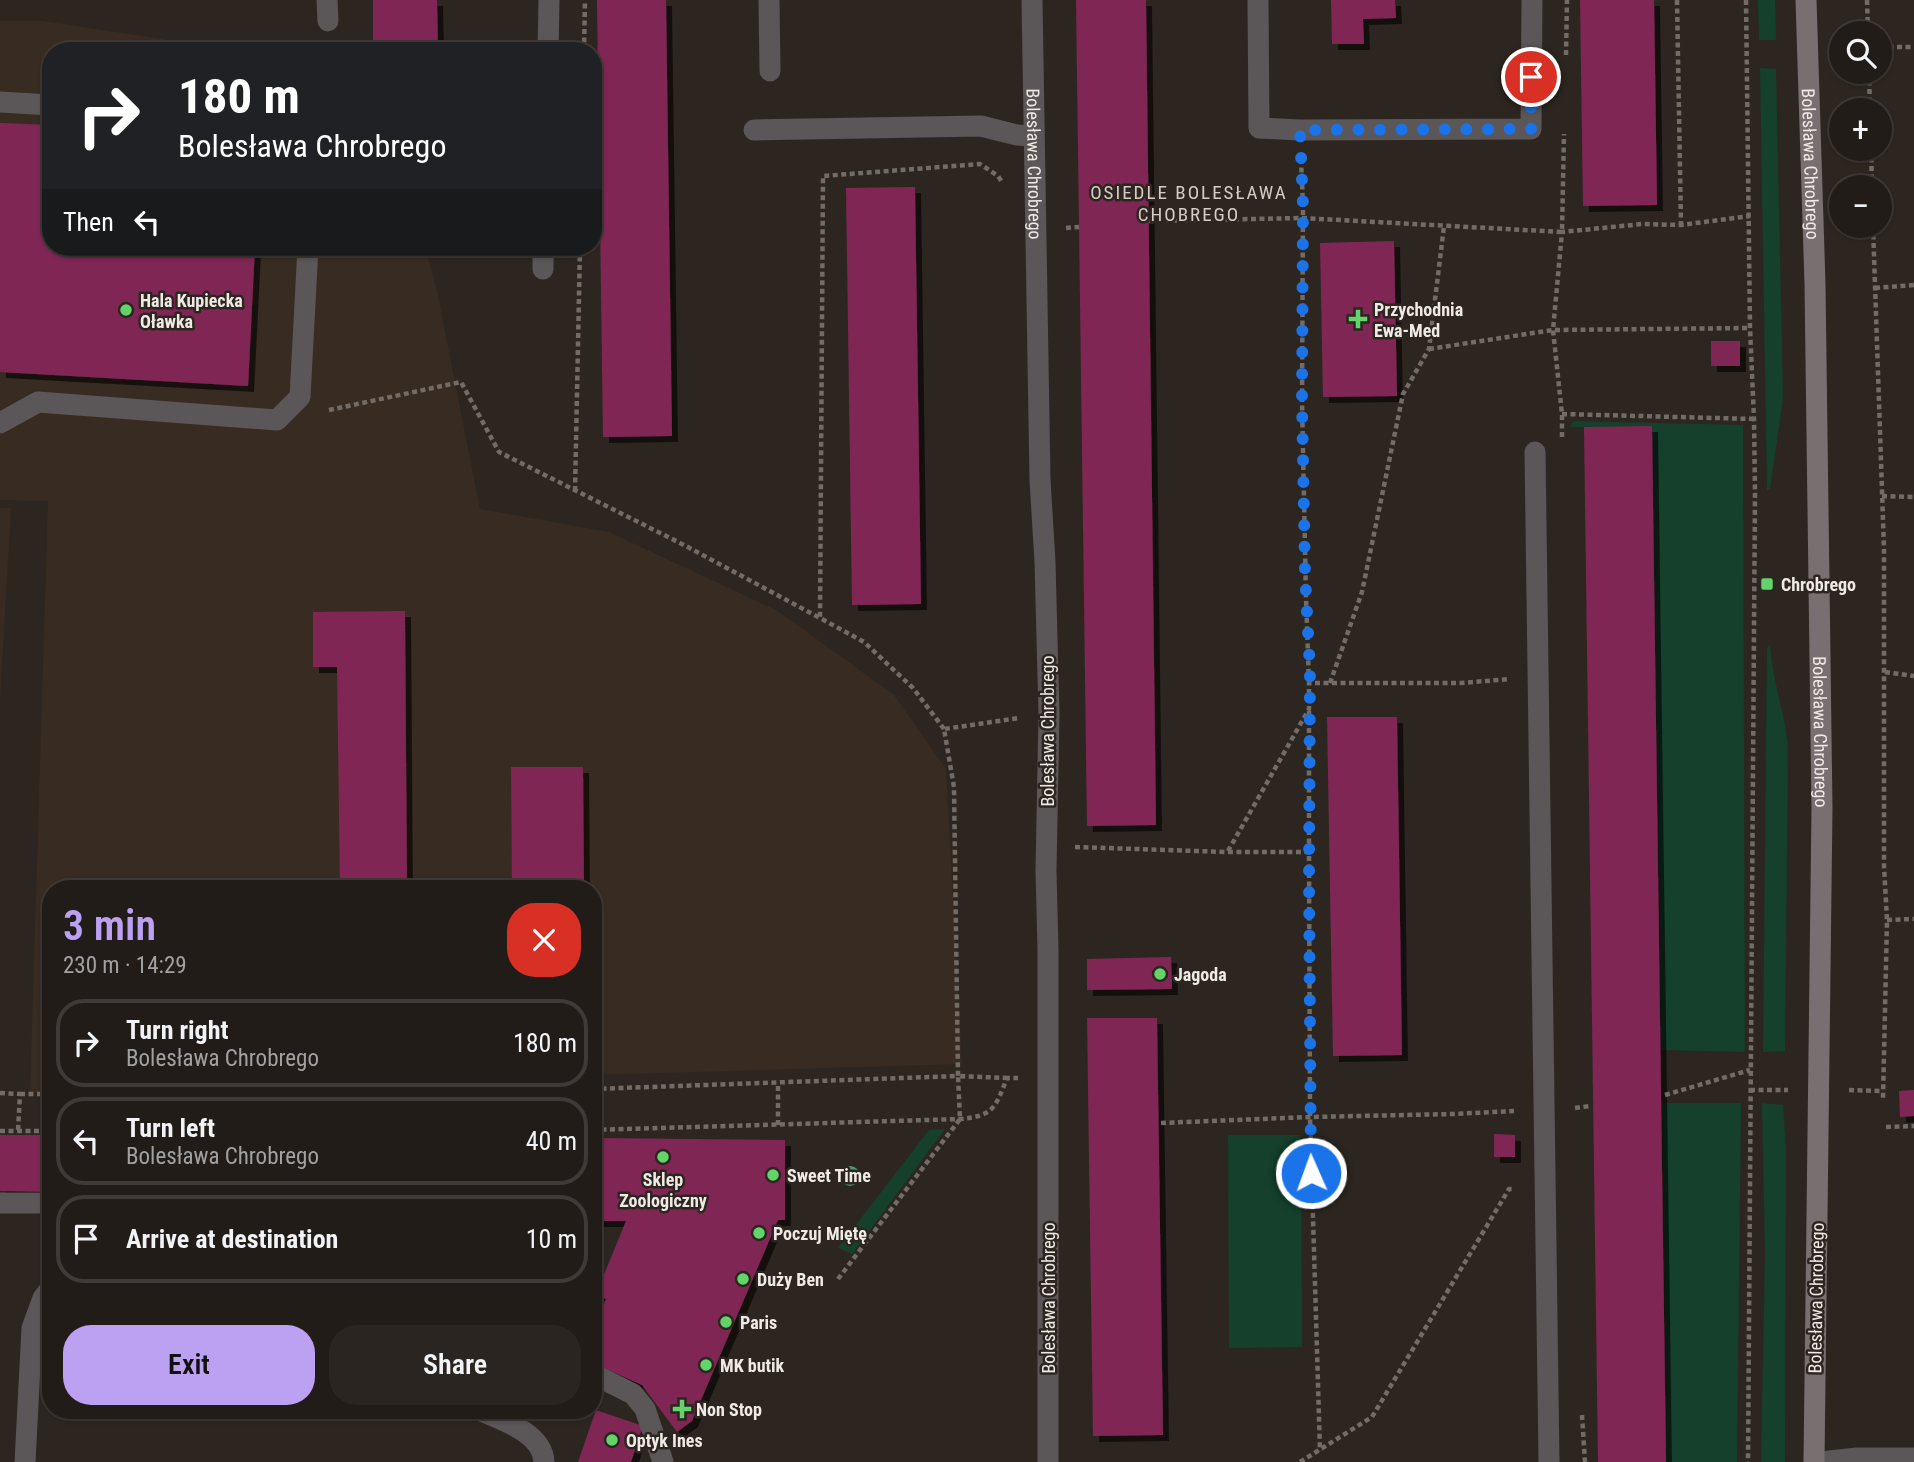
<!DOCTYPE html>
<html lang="en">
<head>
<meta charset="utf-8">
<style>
  :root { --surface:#221c18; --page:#2a2521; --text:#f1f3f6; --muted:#a2a1a2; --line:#3f3a37; --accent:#bca0f2 }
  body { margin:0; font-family:"Roboto Condensed",sans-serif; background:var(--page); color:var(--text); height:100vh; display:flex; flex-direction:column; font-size:26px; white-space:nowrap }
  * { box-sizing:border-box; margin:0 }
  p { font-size:23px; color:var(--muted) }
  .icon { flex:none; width:38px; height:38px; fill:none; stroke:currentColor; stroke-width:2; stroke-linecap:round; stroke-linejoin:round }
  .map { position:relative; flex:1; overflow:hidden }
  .details { position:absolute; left:42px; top:880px; width:560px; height:539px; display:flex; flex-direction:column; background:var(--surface); border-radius:28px; box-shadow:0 2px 5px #0004,0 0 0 2px var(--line) }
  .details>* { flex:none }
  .banner { position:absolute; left:42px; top:42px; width:560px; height:214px; border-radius:28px; box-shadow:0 2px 5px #0004,0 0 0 2px var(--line); background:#202124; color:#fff; overflow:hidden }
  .controls { position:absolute; left:1829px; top:21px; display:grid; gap:14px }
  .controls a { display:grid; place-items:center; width:63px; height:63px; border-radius:50%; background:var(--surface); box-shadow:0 2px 5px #0004,0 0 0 2px var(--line); font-size:35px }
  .pin { position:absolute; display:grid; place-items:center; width:60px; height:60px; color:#fff; margin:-30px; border:4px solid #fff; border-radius:50%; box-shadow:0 2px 7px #0007 }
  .me { position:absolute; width:77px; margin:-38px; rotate:358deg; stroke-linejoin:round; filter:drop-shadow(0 0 5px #0008) }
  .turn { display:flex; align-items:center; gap:24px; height:147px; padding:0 21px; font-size:32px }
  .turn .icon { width:91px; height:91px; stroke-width:2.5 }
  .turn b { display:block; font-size:49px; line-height:60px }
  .then { display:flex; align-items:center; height:66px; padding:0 21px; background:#0003; gap:14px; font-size:26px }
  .round { display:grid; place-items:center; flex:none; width:74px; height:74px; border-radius:28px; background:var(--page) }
  .summary { display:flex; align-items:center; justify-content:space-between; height:119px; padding:0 21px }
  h1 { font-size:42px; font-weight:600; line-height:52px; color:var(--accent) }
  .primary-button { display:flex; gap:14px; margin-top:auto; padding:14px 21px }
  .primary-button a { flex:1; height:80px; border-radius:28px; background:var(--accent); color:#111; font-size:28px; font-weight:600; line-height:80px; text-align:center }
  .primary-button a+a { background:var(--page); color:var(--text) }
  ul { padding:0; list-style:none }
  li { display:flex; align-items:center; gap:21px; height:88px; margin:0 14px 10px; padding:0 7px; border:4px solid var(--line); border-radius:28px }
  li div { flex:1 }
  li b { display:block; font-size:26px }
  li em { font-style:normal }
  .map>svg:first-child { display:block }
  .built { fill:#382b21 }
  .green { fill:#14402c }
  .building { fill:#7f2754; filter:url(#shadow) }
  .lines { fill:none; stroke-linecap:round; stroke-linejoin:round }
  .path { stroke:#726b66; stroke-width:4.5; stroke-dasharray:5 3.5; stroke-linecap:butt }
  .service { stroke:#5b5657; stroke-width:21 }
  .minor { stroke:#5b5657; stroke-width:21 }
  .secondary { stroke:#786f71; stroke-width:21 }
  .tree { fill:#489870 }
  .route { stroke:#1a73e8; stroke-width:12; stroke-dasharray:0 21.6 }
  .poi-dot { fill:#62d469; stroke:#2d2620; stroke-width:2.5 }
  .labels { text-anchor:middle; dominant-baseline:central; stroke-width:5; stroke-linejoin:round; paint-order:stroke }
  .street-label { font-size:18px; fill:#efeae6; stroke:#2d2620 }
  .poi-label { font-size:18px; font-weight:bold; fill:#efeae6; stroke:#2d2620; text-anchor:start }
  .neighbourhood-label { font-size:19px; letter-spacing:2px; fill:#d6ccc4; stroke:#2d2620 }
</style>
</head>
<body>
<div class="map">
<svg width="1914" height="1462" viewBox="0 0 1914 1462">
  <defs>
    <filter id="shadow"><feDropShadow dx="6" dy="6" stdDeviation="0" flood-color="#0009"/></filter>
  </defs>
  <rect width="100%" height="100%" fill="#2d2620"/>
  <g class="built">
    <path d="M0,21H43L240,51H51V247H425L437,291L480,509L609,532L778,611L894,695L946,769L962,1064L593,1075V889H51V1092L30,1093L48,501L0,500Z"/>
    <path d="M0,508H11L0,701Z"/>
  </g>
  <g class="green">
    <path d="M1758,0H1775L1776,40H1759Z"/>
    <path d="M1760,68L1776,69L1783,399L1770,489L1767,490Z"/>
    <path d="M1573,421L1743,425L1745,1052L1661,1050L1652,427H1570Z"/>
    <path d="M1770,644C1772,679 1785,713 1788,748L1785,1051L1763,1052L1767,648Z"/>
    <path d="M1662,1103H1741L1737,1462H1666Z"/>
    <path d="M1762,1103L1783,1105L1786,1150L1785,1462H1761L1765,1255Z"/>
    <path d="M945,1129L852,1254L838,1248L929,1130Z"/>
    <path d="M1301,1135L1302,1347L1229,1348L1228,1135Z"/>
  </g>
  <g class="building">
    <path d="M373,0H437L438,48H373Z"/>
    <path d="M597,0H666L672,436L603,437Z"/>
    <path d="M1076,0H1146L1156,825L1087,826Z"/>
    <path d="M1331,0H1395L1396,18L1363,19L1364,44H1332Z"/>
    <path d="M1580,0H1654L1657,205L1583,206Z"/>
    <path d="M0,123L51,125V247H255L248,386L0,372Z"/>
    <path d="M915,187L921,604L852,605L846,188Z"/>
    <path d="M1394,241L1397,396L1323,397L1320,243Z"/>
    <rect x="1711" y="341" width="29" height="25"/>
    <path d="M1652,426L1666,1462H1598L1584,427Z"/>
    <path d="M405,611L407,889H340L337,667H313V612Z"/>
    <path d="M1327,717H1397L1402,1055L1333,1056Z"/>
    <path d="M511,767H583L584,889H512Z"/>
    <path d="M1171,957L1172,989L1087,990V959Z"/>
    <path d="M1087,1018H1157L1163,1435L1093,1436Z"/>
    <path d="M1914,1090V1116L1900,1117L1899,1091Z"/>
    <path d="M1494,1134L1515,1135V1157H1494Z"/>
    <path d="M0,1135H51V1192L0,1191Z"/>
    <path d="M593,1138L785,1140V1220H778L692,1421L677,1432L642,1385L593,1363V1330L606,1299L596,1294L626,1221H593Z"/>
    <path d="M596,1410L643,1426L631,1462H578Z"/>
  </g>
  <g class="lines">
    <g class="path">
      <path d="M1677,0L1681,225"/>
      <path d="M1746,0L1750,328L1754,419L1755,493L1748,1462"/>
      <path d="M1867,0L1868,33"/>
      <path d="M1880,47H1914"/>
      <path d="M584,51L585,0"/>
      <path d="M1566,55L1567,0"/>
      <path d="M1869,72L1870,110"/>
      <path d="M1871,149L1872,187"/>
      <path d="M1301,159L1303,206L1302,401L1306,598L1309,683"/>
      <path d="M1149,221L1302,218L1562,232L1564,134"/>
      <path d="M1873,226L1884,549V866L1887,920L1883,1099"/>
      <path d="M1066,228L1079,227"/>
      <path d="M1875,288L1914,285"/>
      <path d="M1429,349L1553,330L1750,328"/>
      <path d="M329,410L461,382L499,452L684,545L820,618"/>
      <path d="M1562,414L1754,419"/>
      <path d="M1562,437V414L1553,330L1562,232L1642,224L1681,225L1750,216"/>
      <path d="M575,491L580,247"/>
      <path d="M1882,496L1914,497"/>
      <path d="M1885,672L1914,676"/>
      <path d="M1330,683L1362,592L1403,394L1429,349L1444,226"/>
      <path d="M944,729L913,688L864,642L820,618L823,176L980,164L998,176L1002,182"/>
      <path d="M1075,847L1227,852H1309L1310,1117L1320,1451"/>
      <path d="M1228,851L1309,709V683H1461L1510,679"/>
      <path d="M1309,852V710"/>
      <path d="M1887,920L1914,919"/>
      <path d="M593,1089L958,1076L954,787L944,729L1019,718"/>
      <path d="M1750,1090H1788"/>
      <path d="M1849,1090L1883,1091"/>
      <path d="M0,1093L20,1094L18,1131"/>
      <path d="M20,1094H51"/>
      <path d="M1665,1095L1750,1070"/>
      <path d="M1575,1108L1590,1106"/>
      <path d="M1161,1123L1310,1117L1454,1114L1514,1111"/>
      <path d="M778,1125V1083"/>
      <path d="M1886,1127L1914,1126"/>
      <path d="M593,1130L960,1119C994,1116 995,1108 1007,1078H1018"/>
      <path d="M0,1131H51"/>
      <path d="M838,1279L960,1119L958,1076L1007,1078"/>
      <path d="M1582,1415L1585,1462"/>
      <path d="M1300,1462L1372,1417L1509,1189H1514"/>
    </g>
    <g class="service">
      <path d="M0,102L51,105"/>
      <path d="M0,423L38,402L277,420L300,397L308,247"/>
      <path d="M0,1203H51"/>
      <path d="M593,1374L633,1394L645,1409L663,1462"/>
      <path d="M479,1410C502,1420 543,1433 544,1462"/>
      <path d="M25,1462L32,1328L43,1298L51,1288"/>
    </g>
    <g class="minor">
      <path d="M327,0L328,21"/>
      <path d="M769,0L770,71"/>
      <path id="s1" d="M1032,0L1040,480L1045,562L1049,714L1046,871L1048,949V1462"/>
      <path d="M1258,0L1259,128L1300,130L1531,129L1532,0"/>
      <path d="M548,51L549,0"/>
      <path d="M754,130L981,126L1017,135L1033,136"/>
      <path d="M543,269V247"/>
      <path d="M1535,452L1549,1462"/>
      <path d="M1820,1462L1857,1458H1914"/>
    </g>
    <path class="secondary" id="s2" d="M1806,0L1815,284L1822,808L1814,1462"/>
  </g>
  <circle class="tree" cx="850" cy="1176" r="10"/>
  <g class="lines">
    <path class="route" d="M1311,1173L1309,878L1310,671L1305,573L1302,401L1303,205L1300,130L1531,129V77"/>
  </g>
  <g class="poi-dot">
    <circle cx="126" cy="310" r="7"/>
    <path d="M1354.5 308.5h7v7h7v7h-7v7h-7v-7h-7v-7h7z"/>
    <rect x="1760" y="577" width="14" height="14" rx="3.5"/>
    <circle cx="1160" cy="974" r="7"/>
    <circle cx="663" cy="1157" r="7"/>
    <circle cx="773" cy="1175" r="7"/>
    <circle cx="759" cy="1233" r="7"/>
    <circle cx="743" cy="1279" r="7"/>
    <circle cx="726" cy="1322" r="7"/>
    <circle cx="706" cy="1365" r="7"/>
    <path d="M678.5 1398.5h7v7h7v7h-7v7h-7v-7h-7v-7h7z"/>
    <circle cx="612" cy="1440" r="7"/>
  </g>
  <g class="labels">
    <g class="street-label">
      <text stroke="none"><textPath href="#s1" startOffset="164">Bolesława Chrobrego</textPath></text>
      <text stroke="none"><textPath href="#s2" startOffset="164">Bolesława Chrobrego</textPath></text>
      <text transform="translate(1047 731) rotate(-90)">Bolesława Chrobrego</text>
      <text stroke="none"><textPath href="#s2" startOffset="732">Bolesława Chrobrego</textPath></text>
      <text transform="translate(1048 1298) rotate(-90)">Bolesława Chrobrego</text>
      <text transform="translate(1816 1298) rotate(-89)">Bolesława Chrobrego</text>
    </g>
    <g class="poi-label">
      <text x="140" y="300">Hala Kupiecka<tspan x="140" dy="21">Oławka</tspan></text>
      <text x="1374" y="309">Przychodnia<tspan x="1374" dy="21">Ewa-Med</tspan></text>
      <text x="1781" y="584">Chrobrego</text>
      <text x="1174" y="974">Jagoda</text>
      <text x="787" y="1175">Sweet Time</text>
      <text x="663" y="1179" text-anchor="middle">Sklep<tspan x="663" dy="21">Zoologiczny</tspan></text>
      <text x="773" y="1233">Poczuj Miętę</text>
      <text x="757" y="1279">Duży Ben</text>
      <text x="740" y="1322">Paris</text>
      <text x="720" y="1365">MK butik</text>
      <text x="696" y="1409">Non Stop</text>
      <text x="626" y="1440">Optyk Ines</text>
    </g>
    <g class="neighbourhood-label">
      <text x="1189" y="192">OSIEDLE BOLESŁAWA<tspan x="1189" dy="22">CHOBREGO</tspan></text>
    </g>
  </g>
</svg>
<div class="controls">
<a><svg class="icon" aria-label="search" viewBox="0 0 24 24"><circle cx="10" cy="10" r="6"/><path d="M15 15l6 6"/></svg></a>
<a>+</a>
<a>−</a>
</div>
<div class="pin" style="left:1531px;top:77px;background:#d93025"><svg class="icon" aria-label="arrive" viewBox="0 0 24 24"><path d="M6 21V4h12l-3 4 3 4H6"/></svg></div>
<svg class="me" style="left:1311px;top:1173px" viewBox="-20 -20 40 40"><circle r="17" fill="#1a73e8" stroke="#fff" stroke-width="3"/><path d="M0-11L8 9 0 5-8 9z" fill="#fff"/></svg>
<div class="banner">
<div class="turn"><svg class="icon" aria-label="right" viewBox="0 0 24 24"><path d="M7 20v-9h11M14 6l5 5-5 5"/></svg><div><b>180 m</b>Bolesława Chrobrego</div></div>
<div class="then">Then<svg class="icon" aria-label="left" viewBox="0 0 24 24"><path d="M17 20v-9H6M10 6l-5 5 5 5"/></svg></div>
</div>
<section class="details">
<div class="summary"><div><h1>3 min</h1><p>230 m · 14:29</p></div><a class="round" style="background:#d93025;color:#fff"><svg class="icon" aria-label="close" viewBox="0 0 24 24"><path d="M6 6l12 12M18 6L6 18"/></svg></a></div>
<ul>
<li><svg class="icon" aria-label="right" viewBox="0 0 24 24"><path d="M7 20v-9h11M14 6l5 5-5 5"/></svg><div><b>Turn right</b><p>Bolesława Chrobrego</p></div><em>180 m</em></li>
<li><svg class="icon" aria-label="left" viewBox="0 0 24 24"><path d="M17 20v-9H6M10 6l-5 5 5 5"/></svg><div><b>Turn left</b><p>Bolesława Chrobrego</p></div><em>40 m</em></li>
<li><svg class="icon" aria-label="arrive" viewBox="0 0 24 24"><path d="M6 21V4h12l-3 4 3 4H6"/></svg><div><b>Arrive at destination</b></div><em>10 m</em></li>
</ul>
<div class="primary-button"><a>Exit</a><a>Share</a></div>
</section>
</div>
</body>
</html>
